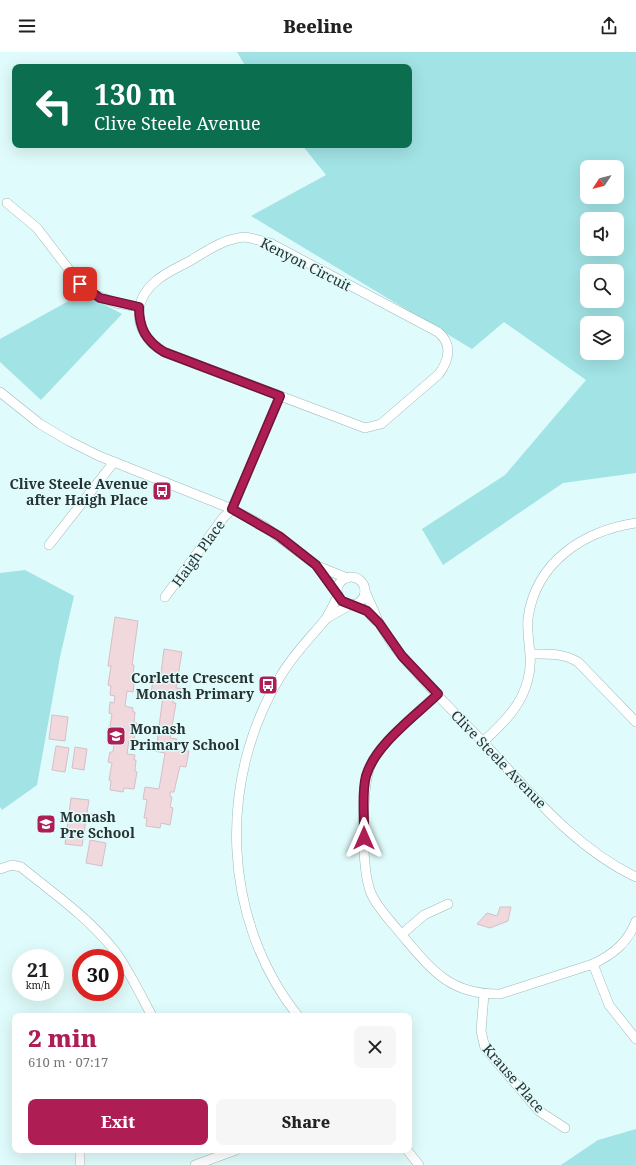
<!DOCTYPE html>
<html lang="en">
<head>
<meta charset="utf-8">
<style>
  :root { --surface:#fff; --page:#f6f6f6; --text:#222; --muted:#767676; --accent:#ae1e54 }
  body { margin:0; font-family:"Noto Serif",serif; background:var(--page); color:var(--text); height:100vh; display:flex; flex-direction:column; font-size:15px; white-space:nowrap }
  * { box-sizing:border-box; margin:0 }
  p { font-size:13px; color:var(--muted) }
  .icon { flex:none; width:22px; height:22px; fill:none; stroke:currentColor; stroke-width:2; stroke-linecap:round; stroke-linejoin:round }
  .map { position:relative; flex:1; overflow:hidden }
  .details { position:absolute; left:12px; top:961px; width:400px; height:140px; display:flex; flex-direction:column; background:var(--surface); border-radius:8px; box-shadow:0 4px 16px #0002 }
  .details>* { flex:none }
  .hud { position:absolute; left:12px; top:12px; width:400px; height:84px; border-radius:8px; box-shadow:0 4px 16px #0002; background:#0b6e4f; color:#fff; overflow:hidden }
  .needle { width:26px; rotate:234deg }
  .controls { position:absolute; left:580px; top:108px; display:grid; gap:8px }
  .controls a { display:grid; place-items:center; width:44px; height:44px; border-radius:8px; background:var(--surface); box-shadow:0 4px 16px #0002; font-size:20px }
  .speed { position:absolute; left:12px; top:897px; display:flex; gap:8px; font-size:20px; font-weight:700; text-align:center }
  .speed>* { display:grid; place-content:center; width:52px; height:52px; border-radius:50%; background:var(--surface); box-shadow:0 4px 16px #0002; line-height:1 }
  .speed small { font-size:10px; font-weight:400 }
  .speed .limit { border:6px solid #d22; background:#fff; color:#111 }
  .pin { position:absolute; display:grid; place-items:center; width:34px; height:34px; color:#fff; margin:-17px; border-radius:8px; box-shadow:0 2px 6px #0006 }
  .me { position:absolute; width:44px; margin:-22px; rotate:0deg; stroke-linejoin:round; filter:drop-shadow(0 0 3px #0008) }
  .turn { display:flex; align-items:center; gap:14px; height:84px; padding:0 16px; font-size:18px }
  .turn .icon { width:52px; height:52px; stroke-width:2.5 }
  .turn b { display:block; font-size:28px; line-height:34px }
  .round { display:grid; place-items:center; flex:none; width:42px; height:42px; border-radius:8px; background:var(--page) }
  .headline { display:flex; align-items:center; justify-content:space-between; height:68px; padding:0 16px }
  h1 { font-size:24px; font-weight:800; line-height:30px; color:var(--accent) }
  .button { display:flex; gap:8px; margin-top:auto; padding:8px 16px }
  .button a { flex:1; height:46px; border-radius:8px; background:var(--accent); color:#fff; font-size:16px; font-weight:800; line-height:46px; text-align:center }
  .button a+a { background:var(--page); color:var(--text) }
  header { display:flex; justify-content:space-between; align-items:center; height:52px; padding:0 16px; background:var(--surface); font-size:18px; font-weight:800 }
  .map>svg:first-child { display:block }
  .green { fill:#a2e3e5; fill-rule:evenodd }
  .building { fill:#f1d8dd; stroke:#d7bfc4 }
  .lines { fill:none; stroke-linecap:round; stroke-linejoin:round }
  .minor-casing { stroke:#9fb8b9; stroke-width:10 }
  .minor { stroke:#fff; stroke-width:9 }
  .route-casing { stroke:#711437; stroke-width:10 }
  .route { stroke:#ae1e54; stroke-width:7 }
  .labels { text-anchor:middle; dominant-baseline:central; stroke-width:3; stroke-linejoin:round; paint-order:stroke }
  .street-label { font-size:14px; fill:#283232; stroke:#e0fbfb }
  .poi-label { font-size:14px; font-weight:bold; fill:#283232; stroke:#e0fbfb; text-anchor:end }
</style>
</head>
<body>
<header><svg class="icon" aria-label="menu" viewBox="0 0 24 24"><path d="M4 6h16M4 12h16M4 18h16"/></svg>Beeline<svg class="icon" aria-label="share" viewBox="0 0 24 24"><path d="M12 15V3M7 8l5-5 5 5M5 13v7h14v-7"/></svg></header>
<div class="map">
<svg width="636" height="1113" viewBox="0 0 636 1113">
  <rect width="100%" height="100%" fill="#e0fbfb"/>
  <g class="green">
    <path d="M237,0H636V421L563,431L443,513L422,477L505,423L586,328L504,270L472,297L251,164L326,123L302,93H409V15H246ZM587,115H617V145H587ZM587,167H617V197H587ZM587,219H617V249H587ZM587,271H617V301H587Z"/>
    <path d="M83,241L122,262L41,348L0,310V287Z"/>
    <path d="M25,518L74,544L60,605L37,733L2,758L0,755V521Z"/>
    <path d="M636,1077V1113H561L598,1088Z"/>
  </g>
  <g class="building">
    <path d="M115,565L138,569L132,613H134L133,624L135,625L133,640L127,639L125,654L133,656V660H135L134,671H137L134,689L129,688L127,702L135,703L134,708H136L135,719L137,720L134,737L124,736L123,740L110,738L111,729L109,728L112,711L108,710L110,700H113L114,691L111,690L113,680H109L112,662L109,661L110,650L114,651L115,644L110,643L111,634L108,633L111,614H108Z"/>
    <path d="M164,597L182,600L176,636L187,637L186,643L174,641L173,651H176L170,686L177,687L175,699H189L186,715L180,714L174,740H170V744L172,745L170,755L173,756L170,773L161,771L160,776L146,774L147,766H144L147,748L143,747L145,735L159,737L165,701L154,699L155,691H157L163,643L151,641L153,628L160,629Z"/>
    <path d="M52,663L68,665L65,689L49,687Z"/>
    <path d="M56,694L69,696L65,720L52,718Z"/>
    <path d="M75,695L87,697L84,718L72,716Z"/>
    <path d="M71,746L89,748L82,794L65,792Z"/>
    <path d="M90,788L106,791L102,814L86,811Z"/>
    <path d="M500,855H511L508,869L490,876L477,872L487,861L497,864Z"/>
  </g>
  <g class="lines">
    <g class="minor-casing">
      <g id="minor">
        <path d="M7,151L37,176L80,232L93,242L116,251L139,255"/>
        <path d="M246,185L270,191L438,280C453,292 449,308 439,322L381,372L365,376L164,300C136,284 129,252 156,229C165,221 179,215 190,209C208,198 225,186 246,185Z"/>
        <path d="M0,340L40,372L69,389L99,404L232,457L264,474L316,513L337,541"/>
        <path d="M49,493L114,410"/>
        <path d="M317,514L347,526"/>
        <circle cx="351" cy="539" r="14"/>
        <path d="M365,539L379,571L393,593C420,627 452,658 482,689C529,739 573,795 636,825"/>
        <path d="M165,545L223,466L232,457L280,344"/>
        <path d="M353,553L367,559L375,568"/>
        <path d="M327,566L350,553"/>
        <path d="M531,602C549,602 563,601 578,610L636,670"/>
        <path d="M438,642C420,659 380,691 371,712C361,736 361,817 371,841C377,856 391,869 401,882C431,917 449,943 500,942L593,912C614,902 628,890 636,869"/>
        <path d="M483,690C502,672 522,654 528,627C534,606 526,587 528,566C536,510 583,479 636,471"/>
        <path d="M0,817L12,813L21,815C53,841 88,865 114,898C129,918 140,942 152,964"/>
        <path d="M402,882L424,863L448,852"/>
        <path d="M593,912L609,953L636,987"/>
        <path d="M484,942L481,979L485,996L539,1059L565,1076"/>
        <path d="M298,964C222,868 217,729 280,625C292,604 309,587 325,568C330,561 334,551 338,544"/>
        <path d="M407,1098L419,1113"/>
        <path d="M80,1113V1098"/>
        <path d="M195,1113L236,1098"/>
      </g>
    </g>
    <use href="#minor" class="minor"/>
  </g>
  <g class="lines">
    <g class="route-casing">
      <path id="route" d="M80,232L100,246L139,255C139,276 146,289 164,300L280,344L232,457L279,484L316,513L342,549L367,559L379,571L402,604L438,642C414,665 375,693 366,724C361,743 365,766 364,786"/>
    </g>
    <use href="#route" class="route"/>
  </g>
  <defs>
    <g id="bus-square" transform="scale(1)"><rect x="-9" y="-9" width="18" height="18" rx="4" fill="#ae1e54" stroke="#e0fbfb"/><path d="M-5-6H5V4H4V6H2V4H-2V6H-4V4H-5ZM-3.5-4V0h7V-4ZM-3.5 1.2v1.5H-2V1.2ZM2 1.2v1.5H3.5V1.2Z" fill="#fff"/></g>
    <g id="school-square" transform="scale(1)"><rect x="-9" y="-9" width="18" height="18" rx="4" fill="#ae1e54" stroke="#e0fbfb"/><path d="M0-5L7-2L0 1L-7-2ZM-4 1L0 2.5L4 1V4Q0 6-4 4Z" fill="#fff"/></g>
  </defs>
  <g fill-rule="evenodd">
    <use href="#bus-square" x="162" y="439"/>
    <use href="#bus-square" x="268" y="633"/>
    <use href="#school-square" x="116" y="684"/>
    <use href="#school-square" x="46" y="772"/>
  </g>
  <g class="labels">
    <g class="street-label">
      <text transform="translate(306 212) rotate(27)">Kenyon Circuit</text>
      <text transform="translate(198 501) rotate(-54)">Haigh Place</text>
      <text transform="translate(499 707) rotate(46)">Clive Steele Avenue</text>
      <text transform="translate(514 1026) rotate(49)">Krause Place</text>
    </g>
    <g class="poi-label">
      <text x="148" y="431">Clive Steele Avenue<tspan x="148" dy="16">after Haigh Place</tspan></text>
      <text x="254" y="625">Corlette Crescent<tspan x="254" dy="16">Monash Primary</tspan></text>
      <text x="130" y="676" text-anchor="start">Monash<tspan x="130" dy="16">Primary School</tspan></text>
      <text x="60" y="764" text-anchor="start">Monash<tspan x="60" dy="16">Pre School</tspan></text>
    </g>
  </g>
</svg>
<div class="controls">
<a><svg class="needle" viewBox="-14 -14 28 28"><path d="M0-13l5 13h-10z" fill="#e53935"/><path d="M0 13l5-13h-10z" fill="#767676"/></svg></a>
<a><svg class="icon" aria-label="sound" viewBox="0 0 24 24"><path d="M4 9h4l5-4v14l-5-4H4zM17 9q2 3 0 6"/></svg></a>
<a><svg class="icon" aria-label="search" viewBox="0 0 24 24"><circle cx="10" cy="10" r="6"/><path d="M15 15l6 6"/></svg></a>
<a><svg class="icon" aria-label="layers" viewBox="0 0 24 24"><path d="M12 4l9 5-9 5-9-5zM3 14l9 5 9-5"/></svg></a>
</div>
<div class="speed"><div>21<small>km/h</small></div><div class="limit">30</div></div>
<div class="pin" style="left:80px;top:232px;background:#d93025"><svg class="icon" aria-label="arrive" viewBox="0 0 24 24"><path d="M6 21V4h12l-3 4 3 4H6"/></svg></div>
<svg class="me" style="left:364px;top:786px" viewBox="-20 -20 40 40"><path d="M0-17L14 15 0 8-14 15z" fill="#ae1e54" stroke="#fff" stroke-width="4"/></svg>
<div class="hud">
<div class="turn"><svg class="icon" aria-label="left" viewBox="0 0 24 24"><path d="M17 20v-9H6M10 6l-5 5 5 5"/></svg><div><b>130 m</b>Clive Steele Avenue</div></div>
</div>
<section class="details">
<div class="headline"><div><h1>2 min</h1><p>610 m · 07:17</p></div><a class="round"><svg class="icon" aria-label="close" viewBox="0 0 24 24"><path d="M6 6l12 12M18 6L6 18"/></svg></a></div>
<div class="button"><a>Exit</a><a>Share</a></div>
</section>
</div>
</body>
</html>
